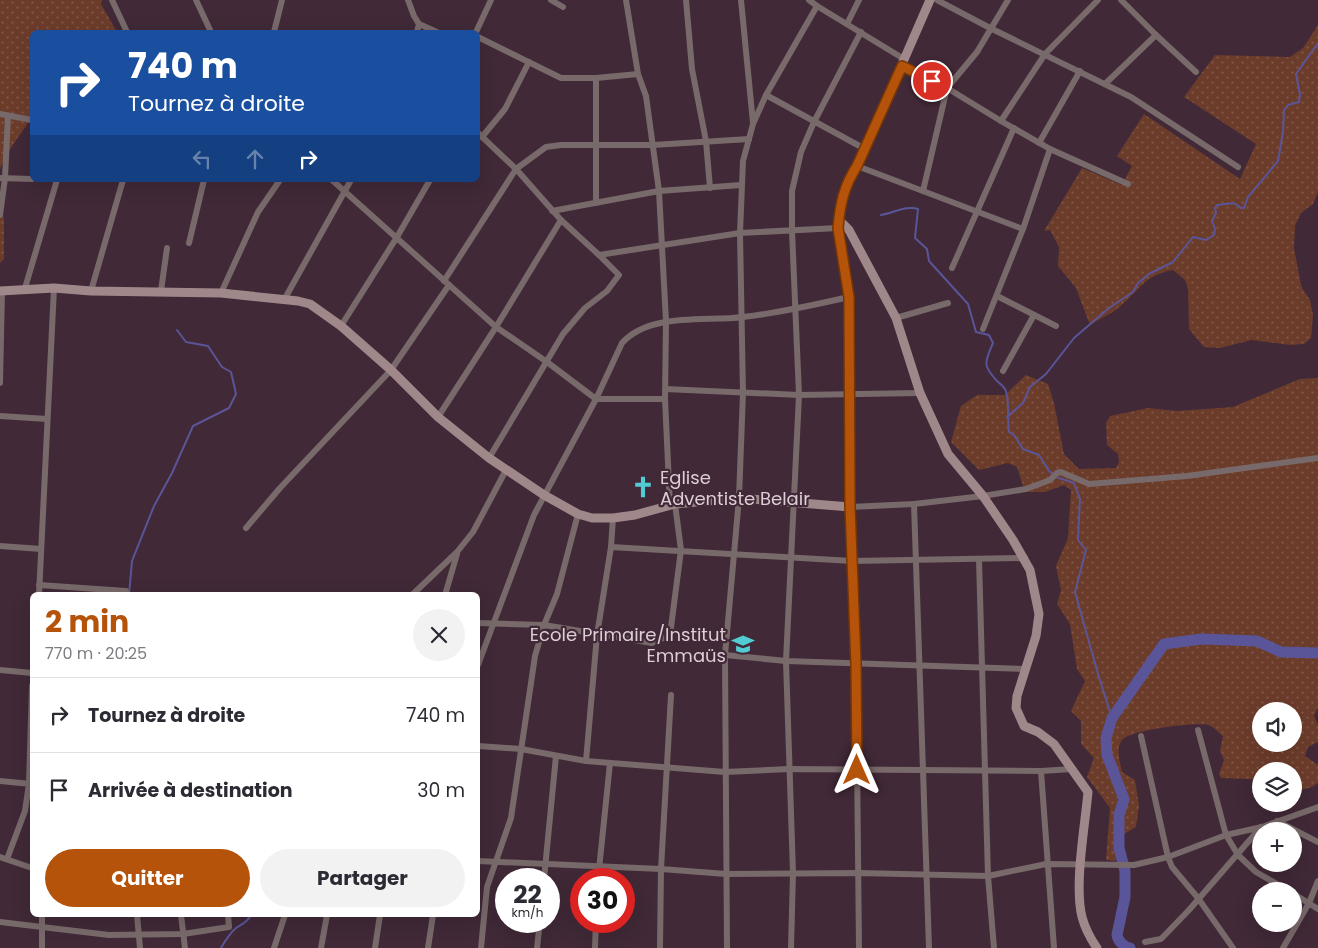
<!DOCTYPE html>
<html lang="fr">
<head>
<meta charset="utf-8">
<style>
  :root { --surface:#fff; --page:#f2f2f3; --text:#2b2b33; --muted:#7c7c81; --line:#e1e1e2; --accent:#b45309 }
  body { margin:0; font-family:Poppins,sans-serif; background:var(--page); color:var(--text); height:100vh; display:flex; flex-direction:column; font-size:19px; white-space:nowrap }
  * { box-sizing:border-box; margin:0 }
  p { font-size:16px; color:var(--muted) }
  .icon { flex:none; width:28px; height:28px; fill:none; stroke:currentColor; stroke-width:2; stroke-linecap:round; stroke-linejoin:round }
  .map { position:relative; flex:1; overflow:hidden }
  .details { position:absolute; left:30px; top:592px; width:450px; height:325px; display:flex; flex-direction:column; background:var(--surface); border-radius:8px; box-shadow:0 5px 20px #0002 }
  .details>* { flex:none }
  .hud { position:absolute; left:30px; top:30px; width:450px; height:152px; border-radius:8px; box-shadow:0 5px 20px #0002; background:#1a4fa0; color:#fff; overflow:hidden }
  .buttons { position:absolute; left:1252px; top:702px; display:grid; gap:10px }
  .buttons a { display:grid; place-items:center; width:50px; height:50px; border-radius:50%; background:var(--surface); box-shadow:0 5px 20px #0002; font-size:25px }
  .speed { position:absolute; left:495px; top:868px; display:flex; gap:10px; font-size:25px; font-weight:700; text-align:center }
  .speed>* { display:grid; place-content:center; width:65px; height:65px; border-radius:50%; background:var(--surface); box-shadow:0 5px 20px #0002; line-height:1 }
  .speed small { font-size:12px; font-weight:400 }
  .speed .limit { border:8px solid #d22; background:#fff; color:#111 }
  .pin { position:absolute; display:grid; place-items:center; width:42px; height:42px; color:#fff; margin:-21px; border:2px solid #fff; border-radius:50%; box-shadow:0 1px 5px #0007 }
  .me { position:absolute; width:55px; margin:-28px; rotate:0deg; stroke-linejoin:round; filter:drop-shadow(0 0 4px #0008) }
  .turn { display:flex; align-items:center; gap:18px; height:105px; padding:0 15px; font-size:22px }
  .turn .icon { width:65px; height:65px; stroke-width:2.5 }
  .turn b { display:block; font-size:35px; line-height:42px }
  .lanes { display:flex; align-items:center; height:48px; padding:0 15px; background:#0003; justify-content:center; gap:25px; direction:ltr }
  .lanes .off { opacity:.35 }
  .round { display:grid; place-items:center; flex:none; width:52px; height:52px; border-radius:26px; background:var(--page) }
  .head { display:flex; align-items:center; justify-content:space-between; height:85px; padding:0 15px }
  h1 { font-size:30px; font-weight:700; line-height:38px; color:var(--accent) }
  .primary-button { display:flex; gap:10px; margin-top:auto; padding:10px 15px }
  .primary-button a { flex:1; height:58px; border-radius:30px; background:var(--accent); color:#fff; font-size:20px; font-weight:700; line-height:58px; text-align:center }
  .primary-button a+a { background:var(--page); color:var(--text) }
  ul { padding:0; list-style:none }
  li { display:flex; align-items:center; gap:15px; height:75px; padding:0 15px; border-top:1px solid var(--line) }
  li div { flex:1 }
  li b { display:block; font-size:19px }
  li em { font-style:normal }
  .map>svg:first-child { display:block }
  .green { fill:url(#green-dots); fill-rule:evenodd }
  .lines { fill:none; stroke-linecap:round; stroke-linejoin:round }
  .stream { stroke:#5a5598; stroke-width:2 }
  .river { stroke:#5a5598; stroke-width:11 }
  .street { stroke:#78696a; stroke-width:6 }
  .secondary { stroke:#a0888a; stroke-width:9 }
  .route-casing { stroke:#753606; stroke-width:12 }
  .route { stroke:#b45309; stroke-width:9 }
  .labels { text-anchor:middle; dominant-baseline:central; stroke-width:4.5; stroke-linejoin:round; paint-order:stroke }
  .poi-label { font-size:18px; fill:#ddcdd6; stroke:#412937; text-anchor:start }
</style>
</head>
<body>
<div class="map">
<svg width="1318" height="948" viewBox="0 0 1318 948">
  <defs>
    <pattern id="green-dots" width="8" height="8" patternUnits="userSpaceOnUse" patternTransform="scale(1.25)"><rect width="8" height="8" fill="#6c3c2b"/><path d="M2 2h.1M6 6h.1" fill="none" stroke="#815749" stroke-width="1.8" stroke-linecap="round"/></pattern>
  </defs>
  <rect width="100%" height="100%" fill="#412937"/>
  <g class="green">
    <path d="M0,0H102L101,4L117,32H32V117L4,158L0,169Z"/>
    <path d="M1318,25V192L1313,204L1301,213L1295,226L1294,248L1300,280L1302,288L1310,300L1313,315L1311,338L1304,344L1290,345L1252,340L1220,348L1204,347L1189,329L1188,288L1185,280L1173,270C1145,274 1138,292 1117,309C1109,315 1099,319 1090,325L1076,288L1058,266L1059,247L1050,230L1044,231L1082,168L1122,185L1132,166L1117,156L1144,114L1240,179L1256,144L1184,97L1215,55L1290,57L1303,48Z"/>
    <path d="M0,196L4,220V259L0,263Z"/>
    <path d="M1026,375L1048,384L1054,403L1064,454L1079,469L1116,468L1119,462L1118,454L1107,445L1106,423L1110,416L1148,408L1177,411L1233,407L1300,379L1318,378V707L1314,716L1318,725V742L1308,747L1305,756L1318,765V783L1312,787L1294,792V771H1261V786L1251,779L1221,778L1219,774L1224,760L1220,751L1223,736C1219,733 1213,726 1208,725C1195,722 1133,730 1123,739C1115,746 1120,763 1122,772L1135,780L1139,806L1136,827L1124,834L1122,851L1115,861L1106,860L1110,808L1087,777L1094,758L1081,744V721L1071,711L1085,681L1077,669L1070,624L1057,604L1061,590L1056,566L1068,538L1071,490L1064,485L1045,492H1025L1017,467L1008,463L979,470L951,442L961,406L977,395H1005ZM1261,711H1294V744H1261Z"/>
  </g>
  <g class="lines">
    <g class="stream">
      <path d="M881,215C893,213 907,205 918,209L915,238L927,249L929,261L968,304L976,332L989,335L993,343C985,362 982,365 997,381C999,383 1003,386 1005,389C1010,398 1007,420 1009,432L1014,435L1023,449L1039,455L1049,471L1056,477L1074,483L1080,499L1078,540L1086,550L1075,592L1098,674L1112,718"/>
      <path d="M1007,417L1023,403L1030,387L1046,374L1074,338L1109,308L1133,292L1138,283L1149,274L1173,262L1193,237L1206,240L1214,235L1215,229L1212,221L1216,213L1215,208L1217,205L1234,203L1241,208H1244L1248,197L1278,161L1283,132L1284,110L1288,105L1299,102L1300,95L1296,74L1318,43"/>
      <path d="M129,595L132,561L154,506L172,473L193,426L229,408L236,394L231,372L222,367L208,346L186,342L177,330"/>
      <path d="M221,948C225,941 230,933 236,928C242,924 247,923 251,915"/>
    </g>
    <path class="river" d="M1130,948C1124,947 1118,941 1117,935L1125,897V871L1119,848V815L1124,799L1107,755L1106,738L1112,718L1164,644L1201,639L1257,641L1281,652L1318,653"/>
    <g class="street">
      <path d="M112,0L127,32"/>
      <path d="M196,0L211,32"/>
      <path d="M408,0L414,16L419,24L417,32"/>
      <path d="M551,0L563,7"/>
      <path d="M626,0L638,74L646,96L659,191L666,321L665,399L670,506"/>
      <path d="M686,0L692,69L706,141L710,188"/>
      <path d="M741,0L753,123"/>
      <path d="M809,0L817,6L904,59"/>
      <path d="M937,0L990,28L1131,97L1238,167"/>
      <path d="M1121,0L1156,35L1196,72"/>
      <path d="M419,24L437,32"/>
      <path d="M847,24L859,0"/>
      <path d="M274,32L282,0"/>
      <path d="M476,32L491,0"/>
      <path d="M478,37L561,78H596L638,74"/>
      <path d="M901,66L947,88L1001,121L1050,149L1128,184"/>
      <path d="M596,78V203"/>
      <path d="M1105,84L1156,35"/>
      <path d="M766,95L865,149"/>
      <path d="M0,114L32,120"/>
      <path d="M1001,121L1045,54L1098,0"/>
      <path d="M478,133L516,169L561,220L599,255L619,275L607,291L585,308L563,334L489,458"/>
      <path d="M482,137L505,109L529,62"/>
      <path d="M1039,143L1080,71"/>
      <path d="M857,166L1023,229"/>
      <path d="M0,178L32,179"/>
      <path d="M332,180L496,327L547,362L596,399H665"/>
      <path d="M923,191L947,88L977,52L1008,0"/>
      <path d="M552,211L659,191L741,185"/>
      <path d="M0,215L5,178L8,116"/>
      <path d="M839,220L838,228L849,297L850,507L856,663L859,948"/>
      <path d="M189,243L204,180"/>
      <path d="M599,255L740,233L838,228"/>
      <path d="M952,268L1014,128"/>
      <path d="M444,281L516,169L546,147L561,145H653L749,139"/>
      <path d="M25,288L57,180"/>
      <path d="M91,291L123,180"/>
      <path d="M161,291L167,248"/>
      <path d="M221,293L258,212L280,180"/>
      <path d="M997,296L1056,326"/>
      <path d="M284,300L351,180"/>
      <path d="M896,318L948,303"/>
      <path d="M341,326L397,237L430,180"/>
      <path d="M983,329L1023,229L1050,149"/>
      <path d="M1003,371L1034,315"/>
      <path d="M0,383L2,291"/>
      <path d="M665,389L799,395L920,393"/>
      <path d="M0,416L47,419"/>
      <path d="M438,417L496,327L561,220"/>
      <path d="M914,504L929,948"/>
      <path d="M850,507L914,504L983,496L1026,489L1050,480L1057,473L1061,472L1089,484L1187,476L1318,458"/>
      <path d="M246,528L280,488L391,370L449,285"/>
      <path d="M0,546L41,549"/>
      <path d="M611,547L852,561L1025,558"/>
      <path d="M979,560L988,876L994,948"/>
      <path d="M39,585L126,591"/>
      <path d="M39,595L54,288"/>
      <path d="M412,595L457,552L473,532L506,470"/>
      <path d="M445,595L457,554"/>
      <path d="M478,623L544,625L652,643L670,635L681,550L675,504"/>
      <path d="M725,655L786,661L1026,669"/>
      <path d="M478,665L534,515L596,399L622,343C650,312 706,322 743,317C779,313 814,305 849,297"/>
      <path d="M0,670L32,673"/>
      <path d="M1198,730L1226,835L1238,855L1256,872L1289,891"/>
      <path d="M1141,736L1168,857L1172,867L1198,898L1233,948"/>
      <path d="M478,746L521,749L586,761L725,772L789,769L1041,771L1072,769"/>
      <path d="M586,761L597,635L611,547L613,518"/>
      <path d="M1041,771L1054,948"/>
      <path d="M0,781L31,784"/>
      <path d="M1277,821L1318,842"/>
      <path d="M0,857L32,868"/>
      <path d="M7,859L25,811L29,784L32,686"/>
      <path d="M478,861L661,869L726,874L859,873L988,876L1046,864L1134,865L1168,857L1226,835L1262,827L1318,807"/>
      <path d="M544,879L556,756"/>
      <path d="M598,879L610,763"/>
      <path d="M1294,894L1318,909"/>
      <path d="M137,915L140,948"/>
      <path d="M181,915L185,948"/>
      <path d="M0,922L109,935L183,934L229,927L228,915"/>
      <path d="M1145,942L1161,939L1189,910L1261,827"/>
      <path d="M42,948V915"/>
      <path d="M274,948L285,915"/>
      <path d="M321,948L327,915"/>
      <path d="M375,948L380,915"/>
      <path d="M428,948L433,915"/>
      <path d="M481,948L487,887L511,818L535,656L544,625L557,594L578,514"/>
      <path d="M537,948L540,921"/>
      <path d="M595,948L596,921"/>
      <path d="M660,948L661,869L671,695"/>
      <path d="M727,948L725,655L739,498L743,393L740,233L743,161L753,124L766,95L817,6"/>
      <path d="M791,948L793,873L786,661L799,395L792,231V191L801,152L814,122L861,32"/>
      <path d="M1283,948L1309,903L1318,881"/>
    </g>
    <g class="secondary">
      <path d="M930,0L865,149L857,166L848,180L842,199L839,220L849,230L896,318L920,393L948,454L983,496L1013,540L1030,570L1039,614L1036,636L1017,696L1016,708L1024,726L1038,732L1054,744L1088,792C1085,826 1074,885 1082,917C1085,928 1090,938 1097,948"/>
      <path d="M0,291L54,288L91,291L221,293L298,301L310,304L341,326L391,370L438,417L489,458L544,495L578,514L592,518H613L635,515L675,504L739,498L850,507"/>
    </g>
  </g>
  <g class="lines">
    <g class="route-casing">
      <path id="route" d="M857,770L856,664L850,506L849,297L838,228C840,204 844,186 857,166L902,66L932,81"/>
    </g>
    <use href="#route" class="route"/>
  </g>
  <defs>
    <g id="church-bare" transform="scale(1.725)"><path d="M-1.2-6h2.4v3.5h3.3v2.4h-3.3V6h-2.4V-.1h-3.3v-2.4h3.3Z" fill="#51ccd2" stroke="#412937" stroke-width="2.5" paint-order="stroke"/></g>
    <g id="school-bare" transform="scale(1.725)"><path d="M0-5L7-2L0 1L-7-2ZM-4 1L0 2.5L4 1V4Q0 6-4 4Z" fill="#51ccd2" stroke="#412937" stroke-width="2.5" paint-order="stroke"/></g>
  </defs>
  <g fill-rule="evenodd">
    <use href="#church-bare" x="643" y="487"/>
    <use href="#school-bare" x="743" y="644"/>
  </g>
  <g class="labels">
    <g class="poi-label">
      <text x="660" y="477">Eglise<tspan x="660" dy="21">Adventiste Belair</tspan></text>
      <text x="726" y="634" text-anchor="end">Ecole Primaire/Institut<tspan x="726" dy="21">Emmaüs</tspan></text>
    </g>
  </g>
</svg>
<div class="buttons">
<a><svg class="icon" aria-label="sound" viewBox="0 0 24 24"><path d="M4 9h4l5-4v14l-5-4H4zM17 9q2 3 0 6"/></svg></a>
<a><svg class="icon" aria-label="layers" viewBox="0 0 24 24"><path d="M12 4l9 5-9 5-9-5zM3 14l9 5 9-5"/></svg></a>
<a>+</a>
<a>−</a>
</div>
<div class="speed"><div>22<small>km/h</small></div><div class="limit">30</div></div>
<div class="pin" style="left:932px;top:81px;background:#d93025"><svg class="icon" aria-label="arrive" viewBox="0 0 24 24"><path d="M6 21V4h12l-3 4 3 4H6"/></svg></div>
<svg class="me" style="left:857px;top:770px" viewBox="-20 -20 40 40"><path d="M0-17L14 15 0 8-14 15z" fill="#b45309" stroke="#fff" stroke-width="4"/></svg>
<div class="hud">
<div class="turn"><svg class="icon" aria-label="right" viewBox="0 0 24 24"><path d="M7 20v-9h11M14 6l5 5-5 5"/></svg><div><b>740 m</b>Tournez à droite</div></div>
<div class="lanes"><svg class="icon off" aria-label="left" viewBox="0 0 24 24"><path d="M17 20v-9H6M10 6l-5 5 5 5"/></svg><svg class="icon off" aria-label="ahead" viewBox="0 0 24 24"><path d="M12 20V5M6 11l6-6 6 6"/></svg><svg class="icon" aria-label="right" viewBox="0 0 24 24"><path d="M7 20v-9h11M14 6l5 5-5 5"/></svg></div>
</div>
<section class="details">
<div class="head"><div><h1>2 min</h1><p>770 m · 20:25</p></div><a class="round"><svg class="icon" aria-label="close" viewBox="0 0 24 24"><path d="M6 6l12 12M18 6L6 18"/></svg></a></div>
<ul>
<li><svg class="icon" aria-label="right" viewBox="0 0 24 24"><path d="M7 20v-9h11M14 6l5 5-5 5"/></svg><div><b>Tournez à droite</b></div><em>740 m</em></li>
<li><svg class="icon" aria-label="arrive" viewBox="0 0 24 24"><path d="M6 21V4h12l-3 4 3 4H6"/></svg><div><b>Arrivée à destination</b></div><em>30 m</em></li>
</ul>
<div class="primary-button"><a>Quitter</a><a>Partager</a></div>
</section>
</div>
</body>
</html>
